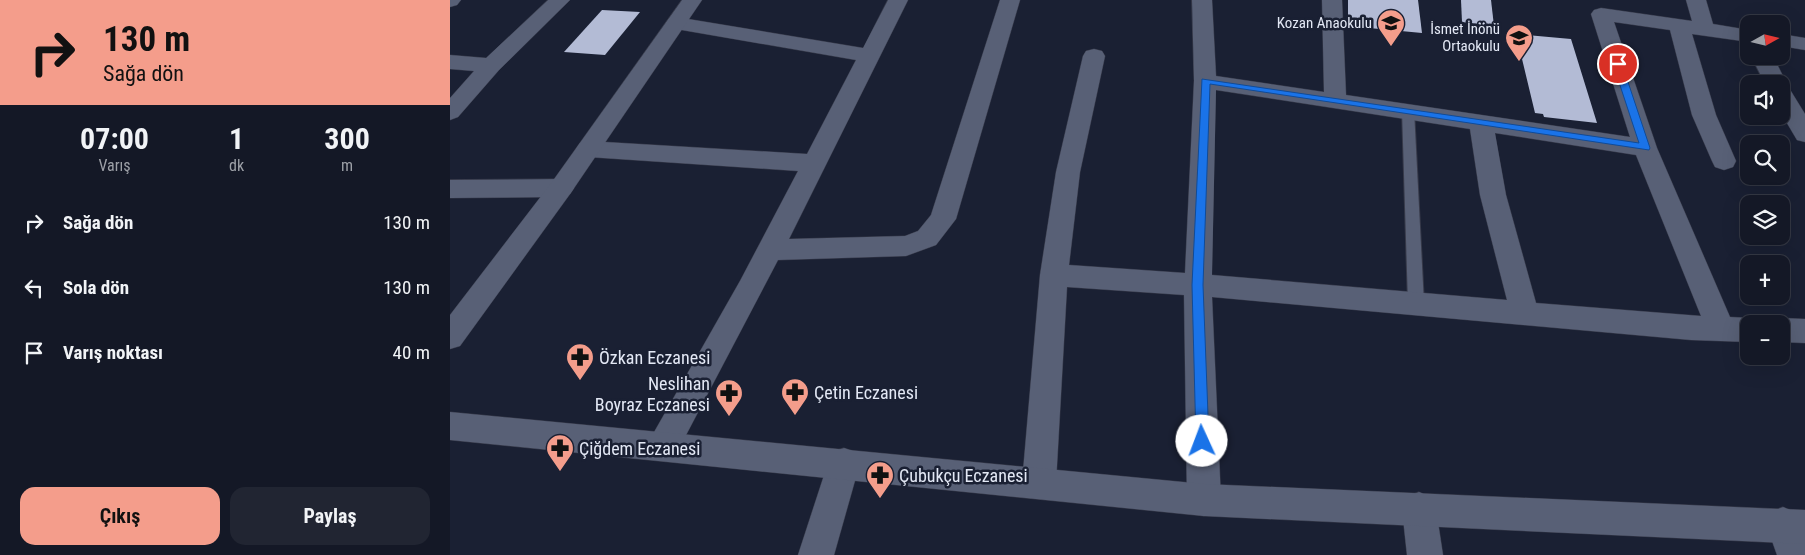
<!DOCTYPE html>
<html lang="tr">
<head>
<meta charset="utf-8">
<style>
  :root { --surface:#141826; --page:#212532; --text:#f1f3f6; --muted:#9da0a7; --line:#333743; --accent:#f49d8b }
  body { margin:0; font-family:"Roboto Condensed",sans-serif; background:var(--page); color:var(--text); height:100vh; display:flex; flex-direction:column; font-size:19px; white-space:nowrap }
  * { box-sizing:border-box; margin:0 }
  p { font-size:16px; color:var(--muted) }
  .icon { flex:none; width:28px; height:28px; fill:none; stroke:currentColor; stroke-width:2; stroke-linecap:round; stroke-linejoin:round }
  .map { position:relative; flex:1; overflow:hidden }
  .details { display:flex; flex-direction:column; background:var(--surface); width:450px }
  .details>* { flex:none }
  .guide { background:#f49d8b; color:#111; overflow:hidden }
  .needle { width:32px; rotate:82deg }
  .tools { position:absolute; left:1290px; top:15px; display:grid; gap:10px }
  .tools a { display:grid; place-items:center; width:50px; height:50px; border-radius:10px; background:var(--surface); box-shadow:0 5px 20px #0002,0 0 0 1px var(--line); font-size:25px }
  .pin { position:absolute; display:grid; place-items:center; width:42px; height:42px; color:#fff; margin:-21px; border:2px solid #fff; border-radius:50%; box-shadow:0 1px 5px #0007 }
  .me { position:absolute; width:55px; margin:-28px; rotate:358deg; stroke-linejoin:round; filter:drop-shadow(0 0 4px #0008) }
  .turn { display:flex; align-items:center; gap:18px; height:105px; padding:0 20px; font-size:22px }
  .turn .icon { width:65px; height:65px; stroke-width:2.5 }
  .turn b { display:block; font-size:35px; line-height:42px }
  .eta { display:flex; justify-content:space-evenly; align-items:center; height:85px; text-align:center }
  .eta b { font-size:30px; font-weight:700; line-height:35px }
  .primary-button { display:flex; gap:10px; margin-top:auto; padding:10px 20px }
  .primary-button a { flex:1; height:58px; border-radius:15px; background:var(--accent); color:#111; font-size:20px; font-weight:700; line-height:58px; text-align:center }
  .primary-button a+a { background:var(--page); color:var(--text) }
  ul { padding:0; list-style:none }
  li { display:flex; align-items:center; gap:15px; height:65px; padding:0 20px }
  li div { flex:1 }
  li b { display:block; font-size:19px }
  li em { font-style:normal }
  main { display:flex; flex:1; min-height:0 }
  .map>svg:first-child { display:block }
  .building { fill:#b3bbd5 }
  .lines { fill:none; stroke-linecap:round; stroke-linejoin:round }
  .lane-casing { stroke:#373a4a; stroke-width:2 }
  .street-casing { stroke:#373a4a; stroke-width:1 }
  .secondary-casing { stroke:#373a4a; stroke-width:1 }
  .lane { fill:#586076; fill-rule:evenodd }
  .street { fill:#586076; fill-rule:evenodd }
  .secondary { fill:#586076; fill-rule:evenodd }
  .route { fill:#1a73e8; stroke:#114b97 }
  .labels { text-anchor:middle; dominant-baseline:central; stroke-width:5; stroke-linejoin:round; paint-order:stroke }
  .far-poi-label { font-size:15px; fill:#e3e8f5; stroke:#1a2033; text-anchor:end }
  .poi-label { font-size:18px; fill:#e3e8f5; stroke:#1a2033; text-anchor:start }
</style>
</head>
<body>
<main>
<section class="details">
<div class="guide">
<div class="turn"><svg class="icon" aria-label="right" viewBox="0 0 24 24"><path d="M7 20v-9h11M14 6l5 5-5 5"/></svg><div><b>130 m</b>Sağa dön</div></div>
</div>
<div class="eta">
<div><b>07:00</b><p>Varış</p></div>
<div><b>1</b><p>dk</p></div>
<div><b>300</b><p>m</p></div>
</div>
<ul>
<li><svg class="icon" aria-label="right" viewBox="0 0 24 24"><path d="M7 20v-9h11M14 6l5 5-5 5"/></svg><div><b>Sağa dön</b></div><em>130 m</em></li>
<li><svg class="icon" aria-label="left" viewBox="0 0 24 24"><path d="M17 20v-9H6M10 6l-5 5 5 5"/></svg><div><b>Sola dön</b></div><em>130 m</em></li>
<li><svg class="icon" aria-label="arrive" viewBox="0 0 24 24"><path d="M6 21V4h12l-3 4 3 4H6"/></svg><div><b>Varış noktası</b></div><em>40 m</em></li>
</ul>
<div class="primary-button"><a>Çıkış</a><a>Paylaş</a></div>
</section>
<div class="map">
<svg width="1355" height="555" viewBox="0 0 1355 555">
  <rect width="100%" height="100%" fill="#1a2033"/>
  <g class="building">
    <path d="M898,0H968L972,33L898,26Z"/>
    <path d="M1011,0H1041L1044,26L1012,22Z"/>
    <path d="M152,10L190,12L155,55L114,52Z"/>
    <path d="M1066,34L1121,39L1147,123L1094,117L1093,114L1085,113Z"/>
  </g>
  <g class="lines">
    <g class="lane-casing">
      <path id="lane" d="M958,106L964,110L974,304L971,308L966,310L961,308L958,304L952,110Z"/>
    </g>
    <g class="street-casing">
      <g id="street">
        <path d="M0,0H11L7,5L0,7Z"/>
        <path d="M98,0H120L49,70L8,117L0,120V98L24,71L0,69V55L36,58Z"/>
        <path d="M438,0H458L339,239L455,236L468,231L481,215L550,0H570L506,219L486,245L456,256L328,260L225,456L214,460L203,456L198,445L203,434L290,281L348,171L138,157L130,155L126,149L130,143L138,141L357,154L406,60L226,29L219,27L216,23L219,19L226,17L413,48Z"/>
        <path d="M742,0H762L766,76L874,92L872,0H892L896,95L1180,137L1141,14L1144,10L1151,8L1242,21L1236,0H1256L1263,24L1299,30V42L1242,34L1266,115L1286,161L1283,167L1274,170L1265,167L1262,161L1242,115L1220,30L1164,22L1207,148L1280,317L1299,318L1310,324H1299V342L1241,340L762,297L771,500L766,512L754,516L742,512L737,500L734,295L617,287L606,483L601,494L589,499L577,494L572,483L590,275L606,172L633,56L636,51L644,49L652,51L655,56L630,172L619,265L735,273L744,81ZM766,90L1020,129L1030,195L1057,300L762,275ZM1045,133L1186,155L1251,316L1086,303L1056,195Z"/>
        <path d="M1331,34L1355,38V50L1331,46Z"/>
        <path d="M1301,56H1323L1337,84L1335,87L1339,88L1355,114V142L1347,140L1331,113V84H1315Z"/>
        <path d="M111,179L120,182L124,188L120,194L111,197L0,198V180Z"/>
        <path d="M1331,318L1355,319V343L1331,342V324H1320Z"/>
        <path d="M394,448L406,452L410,463L384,555H348L378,463L382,452Z"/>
        <path d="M969,492L981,497L986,509L993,555H957L952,509L957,497Z"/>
        <path d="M1333,507L1345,512L1355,536V555H1327L1316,524L1321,512Z"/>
      </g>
    </g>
    <g class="secondary-casing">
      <g id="secondary">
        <path d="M232,0H252L120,194L10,346L0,349V315L102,182Z"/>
        <path d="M0,412L754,484L1355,510V544L754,516L0,440Z"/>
      </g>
    </g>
    <use href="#lane" class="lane"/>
    <use href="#street" class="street"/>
    <use href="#secondary" class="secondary"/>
  </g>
  <path class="route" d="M1168,61L1172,64L1200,148L1199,150L760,84L753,285L759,441L757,445L752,447L748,445L746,441L742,285L752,79L1189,143L1163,64Z"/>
  <defs>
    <g id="school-pin" transform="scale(1.4375)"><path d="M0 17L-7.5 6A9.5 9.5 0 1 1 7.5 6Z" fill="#f49d8b" stroke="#1a2033"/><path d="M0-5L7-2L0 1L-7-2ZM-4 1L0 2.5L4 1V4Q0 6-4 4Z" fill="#111"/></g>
    <g id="pharmacy-pin" transform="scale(1.4375)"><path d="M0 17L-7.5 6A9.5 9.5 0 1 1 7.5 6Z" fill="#f49d8b" stroke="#1a2033"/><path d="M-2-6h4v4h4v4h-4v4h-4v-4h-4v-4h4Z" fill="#111"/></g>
  </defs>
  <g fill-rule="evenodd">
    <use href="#school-pin" x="941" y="23"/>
    <use href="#school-pin" x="1069" y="38"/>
    <use href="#pharmacy-pin" x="130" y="357"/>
    <use href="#pharmacy-pin" x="345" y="392"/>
    <use href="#pharmacy-pin" x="279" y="393"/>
    <use href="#pharmacy-pin" x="110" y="448"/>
    <use href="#pharmacy-pin" x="430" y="475"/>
  </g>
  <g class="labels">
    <g class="far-poi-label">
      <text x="922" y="23">Kozan Anaokulu</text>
      <text x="1050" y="29">İsmet İnönü<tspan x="1050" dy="17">Ortaokulu</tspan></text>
    </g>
    <g class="poi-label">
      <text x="149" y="357">Özkan Eczanesi</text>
      <text x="260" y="383" text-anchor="end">Neslihan<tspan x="260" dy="21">Boyraz Eczanesi</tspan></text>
      <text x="364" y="392">Çetin Eczanesi</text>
      <text x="129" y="448">Çiğdem Eczanesi</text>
      <text x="449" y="475">Çubukçu Eczanesi</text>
    </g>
  </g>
</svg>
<div class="tools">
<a><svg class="needle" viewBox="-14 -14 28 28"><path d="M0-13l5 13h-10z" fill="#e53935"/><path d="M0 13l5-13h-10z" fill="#9da0a7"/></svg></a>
<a><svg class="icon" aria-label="sound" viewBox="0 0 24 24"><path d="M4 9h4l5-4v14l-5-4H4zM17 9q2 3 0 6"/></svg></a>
<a><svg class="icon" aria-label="search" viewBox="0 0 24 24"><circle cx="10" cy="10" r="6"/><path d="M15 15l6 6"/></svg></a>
<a><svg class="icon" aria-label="layers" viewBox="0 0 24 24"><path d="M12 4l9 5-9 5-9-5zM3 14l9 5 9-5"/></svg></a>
<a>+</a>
<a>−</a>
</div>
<div class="pin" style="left:1168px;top:64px;background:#d93025"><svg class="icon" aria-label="arrive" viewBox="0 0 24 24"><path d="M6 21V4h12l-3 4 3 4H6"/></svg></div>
<svg class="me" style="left:752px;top:441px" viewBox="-20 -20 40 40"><circle r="19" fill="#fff"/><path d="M0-13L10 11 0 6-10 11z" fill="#1a73e8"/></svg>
</div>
</main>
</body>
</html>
